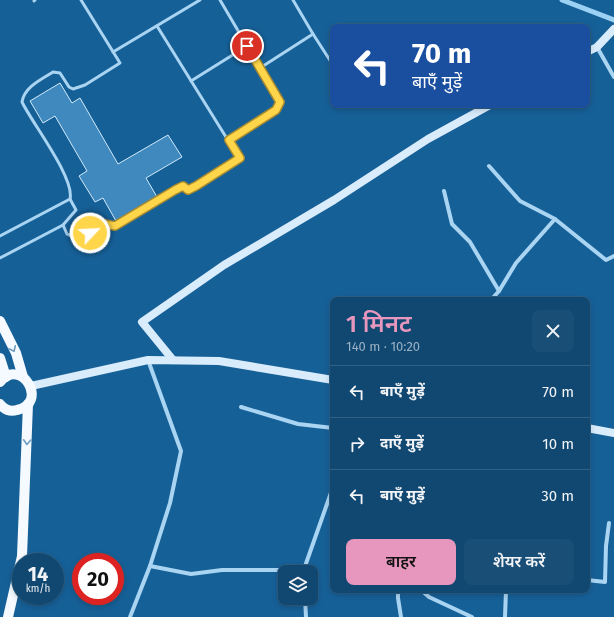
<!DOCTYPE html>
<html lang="hi">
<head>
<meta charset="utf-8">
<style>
  :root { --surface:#104872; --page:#194f77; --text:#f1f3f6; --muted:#9cb2c4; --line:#306084; --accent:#e797bd }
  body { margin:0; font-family:"Fira Sans","Noto Sans Devanagari",sans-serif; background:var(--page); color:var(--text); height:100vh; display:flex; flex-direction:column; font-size:15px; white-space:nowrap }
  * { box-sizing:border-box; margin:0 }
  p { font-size:13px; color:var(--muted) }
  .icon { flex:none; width:22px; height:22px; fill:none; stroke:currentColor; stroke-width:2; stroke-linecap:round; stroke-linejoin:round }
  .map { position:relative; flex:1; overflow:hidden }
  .drawer { position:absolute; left:330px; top:297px; width:260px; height:296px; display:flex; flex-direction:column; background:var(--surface); border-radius:8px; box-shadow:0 2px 6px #0003,0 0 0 1px var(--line) }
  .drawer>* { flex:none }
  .hud { position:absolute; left:330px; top:24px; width:260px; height:84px; border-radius:8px; box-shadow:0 2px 6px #0003,0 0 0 1px var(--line); background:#1a4fa0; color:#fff; overflow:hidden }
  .buttons { position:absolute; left:278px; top:565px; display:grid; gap:8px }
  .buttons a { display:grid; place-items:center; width:40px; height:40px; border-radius:8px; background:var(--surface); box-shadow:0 2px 6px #0003,0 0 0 1px var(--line); font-size:20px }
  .speed { position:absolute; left:12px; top:553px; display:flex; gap:8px; font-size:20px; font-weight:700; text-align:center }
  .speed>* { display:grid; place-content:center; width:52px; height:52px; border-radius:50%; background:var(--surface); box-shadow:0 2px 6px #0003,0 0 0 1px var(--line); line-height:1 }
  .speed small { font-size:10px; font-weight:400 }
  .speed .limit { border:6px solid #d22; background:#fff; color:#111 }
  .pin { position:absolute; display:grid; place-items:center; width:34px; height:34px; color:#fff; margin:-17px; border:2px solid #fff; border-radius:50%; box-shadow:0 1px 4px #0007 }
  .me { position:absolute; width:44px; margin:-22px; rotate:65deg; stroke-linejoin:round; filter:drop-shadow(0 0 3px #0008) }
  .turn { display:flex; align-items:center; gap:14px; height:84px; padding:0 16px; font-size:18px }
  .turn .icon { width:52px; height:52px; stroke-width:2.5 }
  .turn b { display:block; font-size:28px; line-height:34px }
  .round { display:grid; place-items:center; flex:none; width:42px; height:42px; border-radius:8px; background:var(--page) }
  .summary { display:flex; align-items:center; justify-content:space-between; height:68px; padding:0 16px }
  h1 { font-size:24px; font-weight:600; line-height:30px; color:var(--accent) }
  .button { display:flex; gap:8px; margin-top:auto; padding:8px 16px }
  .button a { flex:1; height:46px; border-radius:8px; background:var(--accent); color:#111; font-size:16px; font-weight:600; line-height:46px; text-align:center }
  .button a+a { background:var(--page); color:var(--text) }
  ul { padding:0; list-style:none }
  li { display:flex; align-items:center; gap:12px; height:52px; padding:0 16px; border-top:1px solid var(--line) }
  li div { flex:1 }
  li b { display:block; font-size:15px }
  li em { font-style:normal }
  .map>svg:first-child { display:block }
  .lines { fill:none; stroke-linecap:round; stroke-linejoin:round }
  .stream { stroke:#9cd1f4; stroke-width:5 }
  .building { fill:#3f89bf; stroke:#d1eafc }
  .lane { stroke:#a9d4f2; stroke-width:3 }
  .street { stroke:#a9d4f2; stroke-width:4 }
  .secondary { stroke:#d8ecfc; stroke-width:8 }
  .primary { stroke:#f4faff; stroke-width:10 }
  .oneway { stroke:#6f9ec1 }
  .route-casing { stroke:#a68a30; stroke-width:10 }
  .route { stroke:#ffd54a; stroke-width:7 }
</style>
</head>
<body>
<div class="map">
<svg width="614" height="617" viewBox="0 0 614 617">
  <rect width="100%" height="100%" fill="#166098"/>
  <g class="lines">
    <path class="stream" d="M562,0L614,20"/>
  </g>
  <path class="building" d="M60,83L72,103L80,98L118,164L168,135L182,157L146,178L157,197L116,221L103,198L95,202L79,176L87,171L55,116L43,123L30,101Z"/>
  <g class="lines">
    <g class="lane">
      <path d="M220,0L280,102L276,110L229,140"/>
      <path d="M34,1L35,0"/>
      <path d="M313,34L333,65"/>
      <path d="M113,52L200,0"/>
      <path d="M260,68L313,34L293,0"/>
      <path d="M191,81L247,46"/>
      <path d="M63,225L67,234L75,237L90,233L104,224L115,226L175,189L183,186L188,190L196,186L239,158L157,26"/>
      <path d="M0,236L70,199C75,178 32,123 22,102C24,87 42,79 53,72L60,73L69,87L73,89L85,85L120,63L81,0"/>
      <path d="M0,258L63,225L76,210L70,199"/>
    </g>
    <g class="street">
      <path d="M597,47L614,77"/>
      <path d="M489,166L520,201L555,219"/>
      <path d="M444,191L452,224L470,242L499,291"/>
      <path d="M491,300L499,291L516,263L555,219L606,260L614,256"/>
      <path d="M148,360L181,451L170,503L150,566L191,574L222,570H303"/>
      <path d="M241,407L298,424L333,428"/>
      <path d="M303,572L333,487"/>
      <path d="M587,580L605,582L606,546L609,523"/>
      <path d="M398,590V598L401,617"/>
      <path d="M421,590L429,597L472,617"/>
      <path d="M305,598L306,617"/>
      <path d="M130,617L150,566"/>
      <path d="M505,617L506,590"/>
    </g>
    <g class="secondary">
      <path d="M587,52L597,47L614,29"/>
      <path d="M173,360L142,322L224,265L334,200L428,139L490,105"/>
      <path d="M31,386L148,360L219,361L333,380"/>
      <path d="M587,428L614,433"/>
    </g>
    <g class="primary">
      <path d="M0,321L16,353L23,377"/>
      <path d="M0,358L6,377"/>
      <path d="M0,382C22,356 49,404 17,410C10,412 4,409 0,404"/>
      <path d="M8,617L22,556L28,404"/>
    </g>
  </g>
  <defs><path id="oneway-chevron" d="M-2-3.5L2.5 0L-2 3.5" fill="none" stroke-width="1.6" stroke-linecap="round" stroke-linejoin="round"/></defs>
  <g class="oneway">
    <use href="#oneway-chevron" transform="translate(13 349) rotate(65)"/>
    <use href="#oneway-chevron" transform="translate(27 442) rotate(93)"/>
  </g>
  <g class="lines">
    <g class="route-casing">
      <path id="route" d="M90,233L104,224L115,226L175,190L183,186L188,190L196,186L240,158L229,140L276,110L280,102L247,46"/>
    </g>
    <use href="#route" class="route"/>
  </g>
</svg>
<div class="buttons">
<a><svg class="icon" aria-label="layers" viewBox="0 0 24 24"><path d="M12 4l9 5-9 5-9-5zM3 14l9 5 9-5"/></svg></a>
</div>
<div class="speed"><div>14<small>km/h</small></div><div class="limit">20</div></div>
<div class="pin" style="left:247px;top:46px;background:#d93025"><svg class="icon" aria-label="arrive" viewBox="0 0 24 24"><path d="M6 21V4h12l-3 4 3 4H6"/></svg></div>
<svg class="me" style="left:90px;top:233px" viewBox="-20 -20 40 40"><circle r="17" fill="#ffd54a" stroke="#fff" stroke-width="3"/><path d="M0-11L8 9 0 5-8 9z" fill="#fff"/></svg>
<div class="hud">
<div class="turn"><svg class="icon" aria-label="left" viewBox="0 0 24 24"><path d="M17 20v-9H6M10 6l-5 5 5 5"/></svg><div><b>70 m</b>बाएँ मुड़ें</div></div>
</div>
<section class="drawer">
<div class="summary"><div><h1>1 मिनट</h1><p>140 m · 10:20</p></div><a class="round"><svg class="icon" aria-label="close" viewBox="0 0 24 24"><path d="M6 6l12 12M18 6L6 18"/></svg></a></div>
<ul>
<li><svg class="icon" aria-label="left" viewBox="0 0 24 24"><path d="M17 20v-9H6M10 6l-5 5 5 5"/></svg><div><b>बाएँ मुड़ें</b></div><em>70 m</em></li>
<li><svg class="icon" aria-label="right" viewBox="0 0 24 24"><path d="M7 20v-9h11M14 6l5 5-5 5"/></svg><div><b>दाएँ मुड़ें</b></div><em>10 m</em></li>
<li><svg class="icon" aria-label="left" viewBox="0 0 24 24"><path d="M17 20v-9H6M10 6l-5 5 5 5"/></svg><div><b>बाएँ मुड़ें</b></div><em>30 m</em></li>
</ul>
<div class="button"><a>बाहर</a><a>शेयर करें</a></div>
</section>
</div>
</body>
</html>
